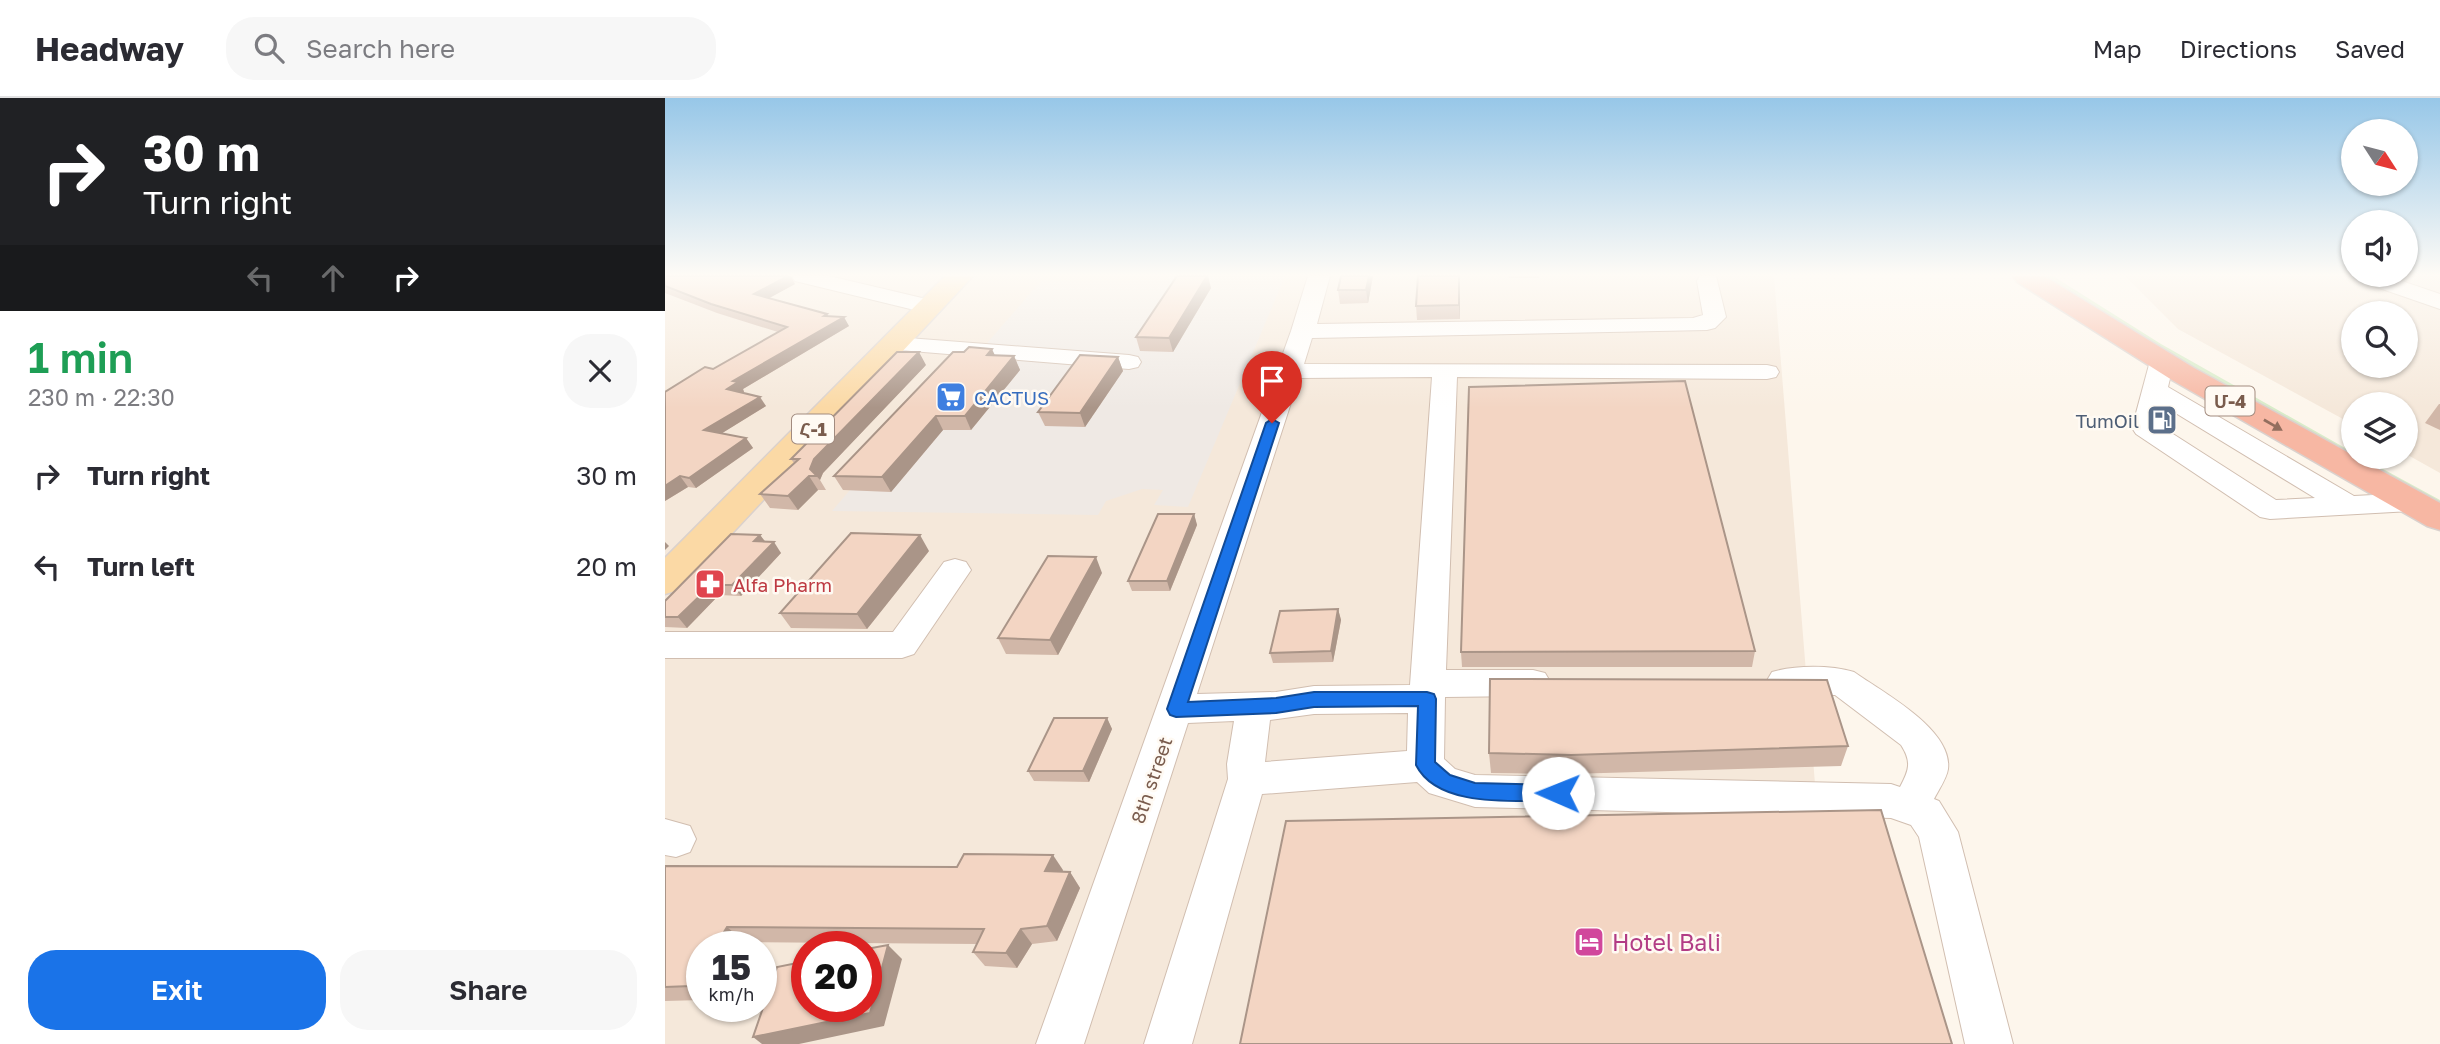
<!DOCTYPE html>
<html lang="en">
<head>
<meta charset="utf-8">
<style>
  :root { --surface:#fff; --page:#f7f7f7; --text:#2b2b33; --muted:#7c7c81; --line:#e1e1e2; --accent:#1a73e8 }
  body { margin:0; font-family:"Golos Text","Noto Sans Armenian",sans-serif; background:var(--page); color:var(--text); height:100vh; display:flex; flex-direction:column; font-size:26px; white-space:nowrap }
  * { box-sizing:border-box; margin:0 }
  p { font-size:23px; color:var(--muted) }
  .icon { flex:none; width:38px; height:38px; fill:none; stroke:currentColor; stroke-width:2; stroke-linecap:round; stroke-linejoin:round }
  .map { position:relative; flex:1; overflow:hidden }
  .sheet { display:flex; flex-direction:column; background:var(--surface); width:665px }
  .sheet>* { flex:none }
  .guide { background:#202124; color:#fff; overflow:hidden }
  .needle { width:46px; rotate:126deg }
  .fabs { position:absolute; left:1676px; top:21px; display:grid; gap:14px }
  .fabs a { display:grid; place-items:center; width:77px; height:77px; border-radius:50%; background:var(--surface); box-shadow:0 2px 5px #0004; font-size:35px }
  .speed { position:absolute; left:21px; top:833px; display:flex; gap:14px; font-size:35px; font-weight:700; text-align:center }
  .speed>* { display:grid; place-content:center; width:91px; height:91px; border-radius:50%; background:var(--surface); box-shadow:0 2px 5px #0004; line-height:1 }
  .speed small { font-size:18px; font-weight:400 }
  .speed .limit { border:10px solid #d22; background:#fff; color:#111 }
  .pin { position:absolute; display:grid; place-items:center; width:60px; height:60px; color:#fff; margin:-72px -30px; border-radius:50% 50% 50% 0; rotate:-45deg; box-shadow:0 0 7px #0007 }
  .pin .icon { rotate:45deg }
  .me { position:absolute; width:77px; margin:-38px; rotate:271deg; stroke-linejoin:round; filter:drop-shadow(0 0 5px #0008) }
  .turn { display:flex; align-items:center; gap:24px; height:147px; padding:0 28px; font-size:32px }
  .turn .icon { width:91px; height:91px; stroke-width:2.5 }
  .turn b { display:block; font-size:49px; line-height:60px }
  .lanes { display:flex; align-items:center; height:66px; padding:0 28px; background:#0003; justify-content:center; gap:35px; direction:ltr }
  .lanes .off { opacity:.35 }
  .round { display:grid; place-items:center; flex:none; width:74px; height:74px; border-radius:28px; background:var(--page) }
  .head { display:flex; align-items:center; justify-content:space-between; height:119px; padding:0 28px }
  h1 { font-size:42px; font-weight:600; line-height:52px; color:#1e9e55 }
  .cta { display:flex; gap:14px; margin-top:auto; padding:14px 28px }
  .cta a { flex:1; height:80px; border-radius:28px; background:var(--accent); color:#fff; font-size:28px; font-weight:600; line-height:80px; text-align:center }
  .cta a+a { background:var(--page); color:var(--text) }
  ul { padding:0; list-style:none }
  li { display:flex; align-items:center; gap:21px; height:91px; padding:0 28px }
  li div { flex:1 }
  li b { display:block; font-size:26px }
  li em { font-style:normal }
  header { display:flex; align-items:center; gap:42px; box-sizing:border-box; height:98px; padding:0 35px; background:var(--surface); border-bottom:2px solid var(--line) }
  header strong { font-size:33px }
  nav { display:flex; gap:38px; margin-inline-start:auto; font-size:24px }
  .search { width:490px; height:63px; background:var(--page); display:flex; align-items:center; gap:18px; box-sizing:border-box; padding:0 24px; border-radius:28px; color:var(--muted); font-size:26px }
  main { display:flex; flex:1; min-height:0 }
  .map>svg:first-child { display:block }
  .residential { fill:#f5e8da; fill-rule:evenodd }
  .industrial { fill:#efe9e4 }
  .green { fill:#d8ecc9 }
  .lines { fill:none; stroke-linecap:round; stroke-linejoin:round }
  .minor-casing { stroke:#d1beb0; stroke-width:2 }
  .major-casing { stroke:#dad1cd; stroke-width:3 }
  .highway-casing { stroke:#dad1cd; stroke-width:3 }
  .minor { fill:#fff; fill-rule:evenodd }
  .major { fill:#fbd9a5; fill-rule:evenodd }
  .highway { fill:#f7b7a3; fill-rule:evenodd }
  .wall { fill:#d1b7a8 }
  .shaded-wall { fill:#aa9588 }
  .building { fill:#f3d5c3; stroke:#aa9588; stroke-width:2 }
  .oneway { fill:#936e5e }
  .route { fill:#1a73e8; stroke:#114b97; stroke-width:2 }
  .labels { text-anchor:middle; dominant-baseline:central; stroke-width:5; stroke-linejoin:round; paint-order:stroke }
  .shield { fill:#fffaf3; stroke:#a28b7f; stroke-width:2 }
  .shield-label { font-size:18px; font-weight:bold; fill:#7a5c4d }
  .shop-label { font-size:19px; fill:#366cbe; stroke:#fffaf3; text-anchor:start }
  .service-label { font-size:19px; fill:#4e5e75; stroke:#fffaf3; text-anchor:end }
  .health-label { font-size:19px; fill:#be3a42; stroke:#fffaf3; text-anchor:start }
  .street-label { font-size:19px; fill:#7a5c4d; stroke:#fffaf3 }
  .near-hotel-label { font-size:23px; fill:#b23c85; stroke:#fffaf3; text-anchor:start }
</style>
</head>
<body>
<header>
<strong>Headway</strong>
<div class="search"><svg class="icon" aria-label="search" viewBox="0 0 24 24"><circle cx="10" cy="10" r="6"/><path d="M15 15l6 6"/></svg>Search here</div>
<nav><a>Map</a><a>Directions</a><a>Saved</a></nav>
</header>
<main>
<section class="sheet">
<div class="guide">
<div class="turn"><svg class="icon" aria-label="right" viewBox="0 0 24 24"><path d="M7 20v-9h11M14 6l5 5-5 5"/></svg><div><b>30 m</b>Turn right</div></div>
<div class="lanes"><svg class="icon off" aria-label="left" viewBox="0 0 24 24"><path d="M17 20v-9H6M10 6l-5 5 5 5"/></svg><svg class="icon off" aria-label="ahead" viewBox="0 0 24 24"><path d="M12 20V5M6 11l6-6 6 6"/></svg><svg class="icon" aria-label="right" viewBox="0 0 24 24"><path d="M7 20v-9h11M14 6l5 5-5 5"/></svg></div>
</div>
<div class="head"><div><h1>1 min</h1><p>230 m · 22:30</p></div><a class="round"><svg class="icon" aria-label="close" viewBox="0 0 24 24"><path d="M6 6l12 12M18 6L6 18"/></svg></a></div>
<ul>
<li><svg class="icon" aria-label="right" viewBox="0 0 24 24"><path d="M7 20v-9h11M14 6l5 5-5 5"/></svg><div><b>Turn right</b></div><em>30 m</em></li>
<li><svg class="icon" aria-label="left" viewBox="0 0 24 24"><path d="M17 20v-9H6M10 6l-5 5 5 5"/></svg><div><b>Turn left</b></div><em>20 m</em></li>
</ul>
<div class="cta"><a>Exit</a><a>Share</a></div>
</section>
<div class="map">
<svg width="1775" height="946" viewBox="0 0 1775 946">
  <rect width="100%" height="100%" fill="#fdf6ec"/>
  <g class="residential">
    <path d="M0,178H1109L1171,946H0ZM37,849H96V908H37ZM142,849H201V908H142Z"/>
    <path d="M1460,178H1775V375L1741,356V306H1689V327L1513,231ZM1689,215H1741V268H1689Z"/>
  </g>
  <path class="industrial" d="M503,178H620L523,409L489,407L498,392L477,391L441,403L433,417L167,413L238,330L316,252L376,183L501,182Z"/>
  <path class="green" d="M1375,178H1388L1496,246L1689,355V359H1696L1775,402V413L1446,224Z"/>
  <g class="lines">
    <g class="minor-casing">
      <g id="minor">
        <path d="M127,178H164L274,204L277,209L274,214L266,216L130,183Z"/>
        <path d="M643,178H665L652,226L1028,220L1038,217L1032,183L1035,178H1051L1061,219L1050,230L1042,232L647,240L639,266L1102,267L1111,269L1114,274L1111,279L1102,281L792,279L781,572H868L880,575L886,585L880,595L868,598L780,599L779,661L790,671L810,677L1226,686L1235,689C1244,672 1247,664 1236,647L1170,597H1119L1107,594L1101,584L1107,574C1130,567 1166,567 1189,574C1217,594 1288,631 1283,671C1282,680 1273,693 1269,701L1274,703L1293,734L1348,946H1300L1254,739L1246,727L1226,720L810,709L764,695L752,684L597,696L527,946H479L563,681L562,666L569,623L523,625L419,946H371L626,233ZM767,279L745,587L649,588L611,594L532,596L634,280ZM743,615L742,653L600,664L605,622L649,616Z"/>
        <path d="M1691,178H1722L1775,196V211L1694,183Z"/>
        <path d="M230,239L464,257L473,259L476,264L473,269L464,271L222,251L218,246L222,241Z"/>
        <path d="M1497,256L1506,258L1509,263L1503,289L1689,398L1746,395L1756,397L1761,404L1756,411L1746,413L1605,421L1595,419L1471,336L1467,330L1485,263L1488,258ZM1499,308L1650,400L1611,402L1494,327Z"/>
        <path d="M290,461L301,464L306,472L249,556L237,560H0V534H228L279,464Z"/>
        <path d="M0,721L25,728L31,741L25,754L11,759L0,757Z"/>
      </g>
    </g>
    <g class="major-casing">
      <path id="major" d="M280,178H308L14,492L0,496V460Z"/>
    </g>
    <g class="highway-casing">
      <path id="highway" d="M1348,178H1379L1529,270L1775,405V432L1762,428L1507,282L1352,184Z"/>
    </g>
    <use href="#minor" class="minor"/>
    <use href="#major" class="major"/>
    <use href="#highway" class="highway"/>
  </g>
  <g class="wall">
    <path d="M0,178L130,186L104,200L163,218L184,228L78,291L79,294L78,295L101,308L57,335L81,340L88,350L31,390L23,389L0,403L48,271L113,234L52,215L0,195Z"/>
    <path d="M708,178L703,205L675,206L673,192Z"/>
    <path d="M753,178H795V221L752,222L751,208Z"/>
    <rect x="844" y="178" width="30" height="2"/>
    <path d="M546,190L508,254L475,253L471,239Z"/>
    <path d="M330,258H349L355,272L306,332H278L226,394L178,392L169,378Z"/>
    <path d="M453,259L458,273L420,329L380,328L373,314Z"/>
    <path d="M261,267L158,375L155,382L161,392H153L133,412L105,410L95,396L129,365L126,361Z"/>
    <path d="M1774,306H1775V332L1760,325Z"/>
    <path d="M529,416L532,427L505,493H467L463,483Z"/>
    <path d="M95,437L100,444L116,455L76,498L54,497L22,530L0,529V503Z"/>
    <path d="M264,453L202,531L126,530L115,515Z"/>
    <path d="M437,475L393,557L341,556L333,540Z"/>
    <path d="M673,511L676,522L668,564L608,565L605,555Z"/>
    <path d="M1090,553L1087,569H797L796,554Z"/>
    <path d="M442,620L447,631L424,684L369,683L363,673Z"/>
    <path d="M1183,648L1176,668L905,676L826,675L824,655Z"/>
    <path d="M0,768L398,772L397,774H405L415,790L392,843L367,846L352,870L320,868L308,854L312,846L80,844L37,849V902L0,903Z"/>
  </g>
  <g class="shaded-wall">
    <path d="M123,178H126L130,186L95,205L89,196Z"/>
    <path d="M542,178H543L546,190L508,254L504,240Z"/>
    <path d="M704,178H708L703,205L701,192Z"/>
    <path d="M794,178H795V221L794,207Z"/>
    <path d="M162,216L167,225L179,219L184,228L78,291L79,294L69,301L62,291L68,283Z"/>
    <path d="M327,251L333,264L322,257Z"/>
    <path d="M254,254L261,267L158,375L155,382L145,371L149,361Z"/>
    <path d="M349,258L355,272L306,332L300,318Z"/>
    <path d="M453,259L458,273L420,329L415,315Z"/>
    <path d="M95,299L101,308L46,342L39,332Z"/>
    <path d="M271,318L278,332L226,394L217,379Z"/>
    <path d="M81,340L88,350L31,390L24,380Z"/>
    <path d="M15,378L23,389L0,403V388Z"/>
    <path d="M144,378L153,392L133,412L123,398Z"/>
    <path d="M529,416L532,427L505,493L502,483Z"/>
    <path d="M95,437L103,447L89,443Z"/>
    <path d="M255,437L264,453L202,531L192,516Z"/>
    <path d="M0,444L4,448L0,452Z"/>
    <path d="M109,444L116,455L76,498L67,487Z"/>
    <path d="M431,459L437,475L393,557L385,542Z"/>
    <path d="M46,487L54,497L22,530L13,519Z"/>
    <path d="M673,511L676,522L668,564L666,553Z"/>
    <path d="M442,620L447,631L424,684L418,673Z"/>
    <path d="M388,757L398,772L391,789L380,773Z"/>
    <path d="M405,774L415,790L392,843L382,828Z"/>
    <path d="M62,829L80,844L77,849H50Z"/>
    <path d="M356,831L367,846L352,870L341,855Z"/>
    <path d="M223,847L237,861L219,928L134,946H97L88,939Z"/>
    <path d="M37,870V896L26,888Z"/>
  </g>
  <g class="building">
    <path d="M0,178H123L89,196L162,216L159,218L179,219L68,283L73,284L62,291L95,299L39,332L81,340L24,380L15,378L0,388V294L40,269L48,271L122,229L46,206L0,188Z"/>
    <path d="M512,178H542L504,240L471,239Z"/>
    <path d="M676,178H704L701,192H673Z"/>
    <path d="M753,178H794V207L751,208Z"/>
    <path d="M304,249L327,251L322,257L349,258L300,318H271L217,379L169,378L288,254H299Z"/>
    <path d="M232,254H254L149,361L145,371L152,378H144L123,398L95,396L134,361H126Z"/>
    <path d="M415,257L453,259L415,315L373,314Z"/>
    <path d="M1020,283L1090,553L796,554L804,289Z"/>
    <path d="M493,416H529L502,483H463Z"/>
    <path d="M186,435L255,437L192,516L115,515Z"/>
    <path d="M66,436L95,437L89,443L109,444L67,487H46L13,519H0V503Z"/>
    <path d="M383,458L431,459L385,542L333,540Z"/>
    <path d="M673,511L666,553L605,555L615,513Z"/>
    <path d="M825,581L1162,582L1183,648L906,657L824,655Z"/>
    <path d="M389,620H442L418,673H363Z"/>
    <path d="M1216,712L1287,946H575L621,723Z"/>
    <path d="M299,756L388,757L380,773L405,774L382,828L356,831L341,855L308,854L319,831L62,829L50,849H37V870L26,888L0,889V768L292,769Z"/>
    <path d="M223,847L205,915L88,939L112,869L142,863V908H201V851Z"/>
  </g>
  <defs><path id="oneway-solid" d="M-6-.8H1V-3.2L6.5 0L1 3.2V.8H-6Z" transform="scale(1.75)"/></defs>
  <use class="oneway" href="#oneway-solid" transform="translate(1608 327) rotate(30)"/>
  <linearGradient id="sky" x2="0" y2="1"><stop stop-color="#97c7e8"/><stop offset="0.57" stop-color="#fefbf6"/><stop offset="1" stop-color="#fefbf6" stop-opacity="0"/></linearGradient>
  <rect width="1775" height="310" fill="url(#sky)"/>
  <path class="route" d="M607,321L614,325L523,604L611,600L649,594H762L769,596L771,601L770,664L785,677L810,685L893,687L900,689L903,695L900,701L893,703C851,702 773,711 751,667L753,608L649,609L611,615L511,619L505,617L502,611L601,325Z"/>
  <defs>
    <g id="supermarket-square" transform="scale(1.575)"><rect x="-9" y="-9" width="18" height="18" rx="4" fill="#3f7fe0" stroke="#fffaf3"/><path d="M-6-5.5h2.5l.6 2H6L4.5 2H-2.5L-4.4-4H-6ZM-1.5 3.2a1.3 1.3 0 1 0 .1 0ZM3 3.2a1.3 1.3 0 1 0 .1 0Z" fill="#fff"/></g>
    <g id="fuel-square" transform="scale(1.575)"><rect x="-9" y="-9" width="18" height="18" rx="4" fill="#5c6f8a" stroke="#fffaf3"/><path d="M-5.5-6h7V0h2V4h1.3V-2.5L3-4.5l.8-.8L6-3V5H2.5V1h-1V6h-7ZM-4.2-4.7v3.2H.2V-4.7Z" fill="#fff"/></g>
    <g id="pharmacy-square" transform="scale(1.575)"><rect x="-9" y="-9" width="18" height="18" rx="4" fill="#e0444e" stroke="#fffaf3"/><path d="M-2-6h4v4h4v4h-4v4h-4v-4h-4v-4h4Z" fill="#fff"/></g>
    <g id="hotel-square" transform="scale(1.575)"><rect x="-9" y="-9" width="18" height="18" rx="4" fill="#d1479c" stroke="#fffaf3"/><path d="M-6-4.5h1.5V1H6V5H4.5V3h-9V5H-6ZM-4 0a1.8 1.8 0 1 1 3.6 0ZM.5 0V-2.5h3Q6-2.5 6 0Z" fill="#fff"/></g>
  </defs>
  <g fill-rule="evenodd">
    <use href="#supermarket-square" x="286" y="299"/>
    <use href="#fuel-square" x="1497" y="322"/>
    <use href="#pharmacy-square" x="45" y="486"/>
    <use href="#hotel-square" x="924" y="844"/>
  </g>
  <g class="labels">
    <g class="shield">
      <rect x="1540.5" y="288.5" width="49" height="29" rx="5"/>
      <rect x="127" y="316.5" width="42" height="29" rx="5"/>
    </g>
    <g class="shield-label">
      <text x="1565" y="303">Մ-4</text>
      <text x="148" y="331">Հ-1</text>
    </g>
    <g class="shop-label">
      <text x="309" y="299">CACTUS</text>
    </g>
    <g class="service-label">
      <text x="1474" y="322">TumOil</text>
    </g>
    <g class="health-label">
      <text x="68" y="486">Alfa Pharm</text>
    </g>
    <g class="street-label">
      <text transform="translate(486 682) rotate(-71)">8th street</text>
    </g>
    <g class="near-hotel-label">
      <text x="947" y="844">Hotel Bali</text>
    </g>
  </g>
</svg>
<div class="fabs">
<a><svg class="needle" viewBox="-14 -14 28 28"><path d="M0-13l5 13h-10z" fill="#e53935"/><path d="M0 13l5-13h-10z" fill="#7c7c81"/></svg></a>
<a><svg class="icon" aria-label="sound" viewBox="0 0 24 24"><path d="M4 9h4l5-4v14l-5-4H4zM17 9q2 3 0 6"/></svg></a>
<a><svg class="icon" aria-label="search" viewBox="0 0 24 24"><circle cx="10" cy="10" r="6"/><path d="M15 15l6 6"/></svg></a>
<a><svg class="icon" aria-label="layers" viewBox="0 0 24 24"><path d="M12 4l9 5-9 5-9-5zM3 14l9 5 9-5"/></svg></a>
</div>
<div class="speed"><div>15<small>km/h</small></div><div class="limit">20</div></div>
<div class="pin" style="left:607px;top:325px;background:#d93025"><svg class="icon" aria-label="arrive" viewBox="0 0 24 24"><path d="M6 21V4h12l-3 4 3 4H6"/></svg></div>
<svg class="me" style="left:893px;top:695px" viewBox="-20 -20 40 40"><circle r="19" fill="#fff"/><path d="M0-13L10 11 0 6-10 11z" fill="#1a73e8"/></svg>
</div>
</main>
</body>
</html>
